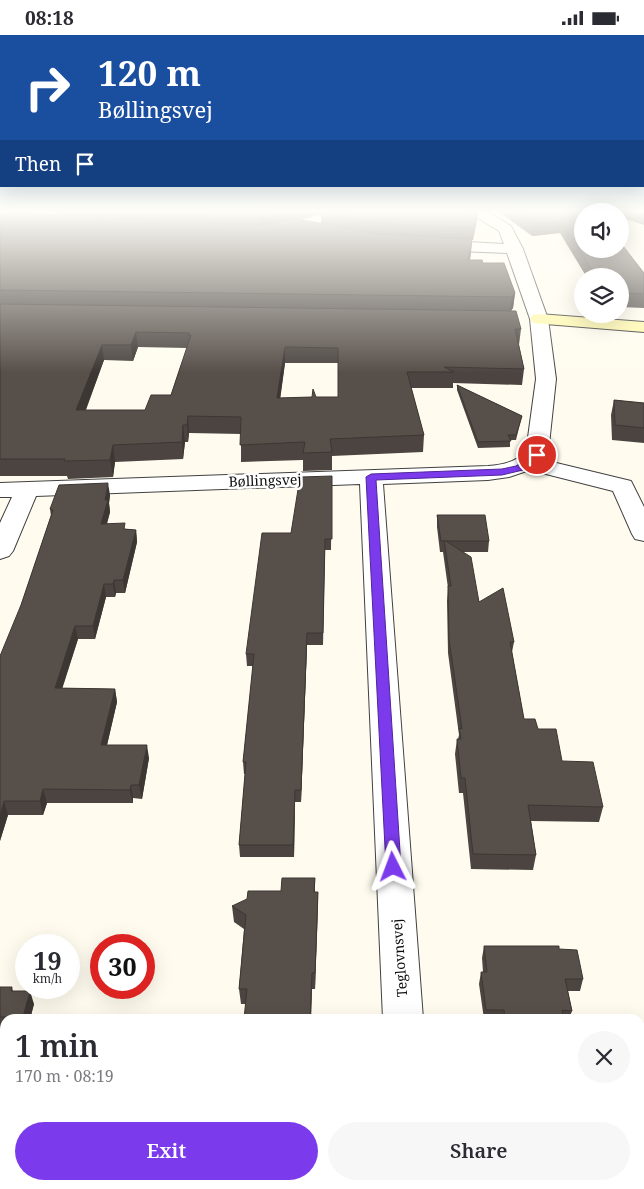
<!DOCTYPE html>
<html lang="en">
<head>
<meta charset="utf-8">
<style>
  :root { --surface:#fff; --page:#f7f7f7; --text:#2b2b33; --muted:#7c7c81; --accent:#7c3aed }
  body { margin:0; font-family:"Noto Serif",serif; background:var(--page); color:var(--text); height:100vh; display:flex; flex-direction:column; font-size:19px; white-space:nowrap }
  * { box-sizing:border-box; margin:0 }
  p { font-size:16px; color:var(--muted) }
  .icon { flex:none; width:28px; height:28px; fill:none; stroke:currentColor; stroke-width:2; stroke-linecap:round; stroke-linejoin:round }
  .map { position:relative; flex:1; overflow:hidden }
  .side { position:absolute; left:0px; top:979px; width:645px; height:176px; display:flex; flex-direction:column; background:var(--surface); border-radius:15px 15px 0 0; box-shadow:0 5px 20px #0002 }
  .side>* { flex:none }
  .hud { position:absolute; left:0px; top:0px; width:645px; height:152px; box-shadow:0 5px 20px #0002; background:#1a4fa0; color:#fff; overflow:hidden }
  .tools { position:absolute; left:574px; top:168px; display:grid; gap:10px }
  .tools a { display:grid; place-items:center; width:55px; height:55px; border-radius:50%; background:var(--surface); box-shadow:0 5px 20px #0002; font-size:25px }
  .speed { position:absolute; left:15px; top:899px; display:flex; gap:10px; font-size:25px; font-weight:700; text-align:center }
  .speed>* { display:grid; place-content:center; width:65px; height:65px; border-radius:50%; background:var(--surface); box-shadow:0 5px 20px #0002; line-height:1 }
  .speed small { font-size:12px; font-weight:400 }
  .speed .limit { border:8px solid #d22; background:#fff; color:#111 }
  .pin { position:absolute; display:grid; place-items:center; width:42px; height:42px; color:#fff; margin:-21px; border:2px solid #fff; border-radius:50%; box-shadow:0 1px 5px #0007 }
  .me { position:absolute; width:55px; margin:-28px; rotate:357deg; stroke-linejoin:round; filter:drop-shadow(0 0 4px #0008) }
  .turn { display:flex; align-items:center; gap:18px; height:105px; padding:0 15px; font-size:22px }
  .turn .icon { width:65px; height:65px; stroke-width:2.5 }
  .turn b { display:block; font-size:35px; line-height:42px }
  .then { display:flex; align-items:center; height:48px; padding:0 15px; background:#0003; gap:10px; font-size:19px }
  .round { display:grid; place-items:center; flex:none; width:52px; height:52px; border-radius:26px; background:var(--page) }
  .headline { display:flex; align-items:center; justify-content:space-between; height:85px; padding:0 15px }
  h1 { font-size:30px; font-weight:600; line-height:38px }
  .cta { display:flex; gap:10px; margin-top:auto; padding:10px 15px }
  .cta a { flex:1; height:58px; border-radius:30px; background:var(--accent); color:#fff; font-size:20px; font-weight:600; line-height:58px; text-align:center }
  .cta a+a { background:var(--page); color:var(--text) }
  .status { display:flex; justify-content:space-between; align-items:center; height:35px; padding:0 25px; background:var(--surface); direction:ltr }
  .status svg { height:14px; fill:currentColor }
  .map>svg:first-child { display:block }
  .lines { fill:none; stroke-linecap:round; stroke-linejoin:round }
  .street-casing { stroke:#414141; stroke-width:2 }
  .secondary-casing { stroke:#303030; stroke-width:2 }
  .street { fill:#fff; fill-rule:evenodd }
  .secondary { fill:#fff8aa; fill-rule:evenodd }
  .wall { fill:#4b4440; fill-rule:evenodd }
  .shaded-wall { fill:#3d3734 }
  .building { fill:#574f4a; stroke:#3d3734; fill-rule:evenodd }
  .route { fill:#7c3aed; stroke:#51269a }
  .labels { text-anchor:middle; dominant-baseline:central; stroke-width:5; stroke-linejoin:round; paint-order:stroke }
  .street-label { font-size:14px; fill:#0e0e0e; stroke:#fff }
</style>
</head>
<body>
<div class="status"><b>08:18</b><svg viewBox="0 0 49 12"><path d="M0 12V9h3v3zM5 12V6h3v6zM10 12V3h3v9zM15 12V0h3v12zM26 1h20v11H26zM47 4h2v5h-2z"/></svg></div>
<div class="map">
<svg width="644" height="1154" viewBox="0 0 644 1154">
  <rect width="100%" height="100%" fill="#fffcef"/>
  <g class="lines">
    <g class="street-casing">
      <g id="street">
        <path d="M42,177H57L52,183L71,185L73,188L66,192L34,189L32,186Z"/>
        <path d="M330,177H351L349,180L276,200L269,196L271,193Z"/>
        <path d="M468,177H488L511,191L523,214L548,284L556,344L548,419L544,425L631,446L644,472V506L635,504L632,499L613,456L530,435L509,442L488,445L383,449L423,984H383L360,449L36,461L13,516L9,521L0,524V488L12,462H0V448L488,431C503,430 515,427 526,417L536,344L530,284L507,218L434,215L426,210L434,205L504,209L499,196Z"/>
        <rect x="390" y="1150" width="46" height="4"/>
      </g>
    </g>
    <g class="secondary-casing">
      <path id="secondary" d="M539,279L644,287V297L533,288L530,284L533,280Z"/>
    </g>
    <use href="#street" class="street"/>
    <use href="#secondary" class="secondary"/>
  </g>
  <g class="wall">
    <path d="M0,177L56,179V177H325L299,184L321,188V178L477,185L473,205H472L470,225L483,228L515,258L513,273L511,276L521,294L519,310L524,334L522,350L453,348V353H411L424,400L423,417L332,421V435L303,436V425L241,427V399L189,398L188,407H185L183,424L115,427L113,442L68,444L67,441H0ZM205,188L259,191H258ZM138,312L187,313L171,360L145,375H86L104,325L133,326ZM285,328H338V362L280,363Z"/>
    <path d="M499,177H582L644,238V273L620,272V241H586L560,198L532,201Z"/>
    <path d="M620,177H644V190L620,182Z"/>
    <path d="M457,350L522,381L516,405H510V412L478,413L457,355Z"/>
    <path d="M614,365L644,368V408L612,405L611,380Z"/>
    <path d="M332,441L331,515H325L323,610H307L301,767H295L294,822H240L239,810L245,739H244L243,727L253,631H247L246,619L291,498Z"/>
    <path d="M110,460L109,468L110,477L107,489L126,494L136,495L137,507L125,558H116L115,562H106L95,604H78L62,653L115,654L117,667L107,710L149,723L142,764L133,763V768H47L43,780H8L0,806L21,570L51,481L50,474Z"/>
    <path d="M437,480L489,506L488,517H463L479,567L514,607L512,617L524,684L538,694L562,726L603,772L599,787L531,786L536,820L533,835L471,834L463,758H459L455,719L457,704H458L459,700L448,618L447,566L448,553L443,517H440L437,492Z"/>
    <path d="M315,843V857H318L315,954H312L311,984H244L246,969H241L239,954L244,894L234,887L232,871L281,856Z"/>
    <path d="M484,911L559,914L583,944L580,956H568L572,976L569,984H484L479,949L481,937H483L482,923Z"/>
    <path d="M0,952H12L13,956L34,969L30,984H5V995H0Z"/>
    <path d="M640,1061L644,1062V1097H640Z"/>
    <path d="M521,1150H609L610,1154H522Z"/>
  </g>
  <g class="shaded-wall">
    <path d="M273,177H325L295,185L259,191L258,179Z"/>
    <path d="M477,177V185L473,205L474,193Z"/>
    <path d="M562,186L560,198L532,201L533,189Z"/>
    <path d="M472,204L471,218L467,239L468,225Z"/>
    <path d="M515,258L513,273L510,277L512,262Z"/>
    <path d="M136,297L138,312L133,326L131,310Z"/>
    <path d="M102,310L104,325L79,392L76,375Z"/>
    <path d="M285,312V328L278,380L277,363Z"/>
    <path d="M188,381L189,398L188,407L187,390Z"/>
    <path d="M183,390L185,407L183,424L182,407Z"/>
    <path d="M113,410L115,427L113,442L110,425Z"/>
    <path d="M108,448L110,460L109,468L110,477L103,501L101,489Z"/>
    <path d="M136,495L137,507L125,558L123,545Z"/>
    <path d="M114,545L116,558L115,562L113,549Z"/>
    <path d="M104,549L106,562L95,604L93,591Z"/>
    <path d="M75,591L78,604L58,667L55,653Z"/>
    <path d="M307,598V610L301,767V755Z"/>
    <path d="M115,654L117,667L104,723L101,710Z"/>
    <path d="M147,710L149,723L142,764L139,750Z"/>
    <path d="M131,750L133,763V768L130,755Z"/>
    <path d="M43,754L47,768L43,780L40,766Z"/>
    <path d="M295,755V767L294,822L293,810Z"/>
    <path d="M4,766L8,780L0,806V779Z"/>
    <path d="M318,857V873L315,954V938Z"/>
    <path d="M312,938L311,984H310Z"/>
    <path d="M30,956L34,969L30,984H23V982Z"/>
  </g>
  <g class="building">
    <path d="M0,177H30L32,178L258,191L297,184L377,199L472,204L468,225H482L483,228H504L515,258L512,262L0,255Z"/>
    <path d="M212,177H273L258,179Z"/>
    <path d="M327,177H477L474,193L378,188L321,178Z"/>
    <path d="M516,177H582V214H620V207L644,238V259L620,258V241H596L562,186L533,189Z"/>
    <path d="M0,269L516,276L521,294H515L524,334L444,332L454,337H407L424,400L330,404L332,417L303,418L305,407L240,410L241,382L188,381L187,390H183L182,407L113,410L110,425L64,426L65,424H0ZM136,297L189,298L188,300H191L171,360H151L145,375H76L102,310H131ZM285,312L338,313V362H316L313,354L312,362L277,363Z"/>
    <path d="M457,350L522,381L516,400H508L511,406L478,407Z"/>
    <path d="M614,365L644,368V393L615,390Z"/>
    <path d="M332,441V504H325L323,598H307L301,755H295L293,810H239L246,727H243L254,619H246L262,498H291L300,442Z"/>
    <path d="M108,448L105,465H108L101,489L125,488L124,494L136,495L123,545H114L113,549H104L93,591H75L55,653L115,654L101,710H147L139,750H131L130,755L43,754L40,766H4L0,779V621L21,570L53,475L50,474L59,450Z"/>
    <path d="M437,480H485L489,506H441Z"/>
    <path d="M444,505L471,522L479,567L503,553L514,607H510L524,684H535L538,694H556L562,726L593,727L603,772L528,770L536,820L473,819L465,743H461L457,704H461L459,693L462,694L449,604L448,551H451Z"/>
    <path d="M282,843H315L314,857H318L315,938H312L310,984H244L247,954H239L246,880L232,871L247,864L248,856H281Z"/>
    <path d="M484,911H559V914L577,915L583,944H565L572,976L562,975L564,984H505L504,975H486L481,937H487Z"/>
    <path d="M0,952H12L11,956H30L23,982H0Z"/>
    <path d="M640,1061L644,1062V1086H640Z"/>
    <path d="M69,1150H110L109,1154H69Z"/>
    <path d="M240,1150H334V1154H239Z"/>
    <path d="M526,1150H609L610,1154H526Z"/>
  </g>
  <linearGradient id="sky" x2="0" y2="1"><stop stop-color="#91c4ef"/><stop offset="0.52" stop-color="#fffef8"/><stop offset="1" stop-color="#fffef8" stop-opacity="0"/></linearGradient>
  <rect width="644" height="338" fill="url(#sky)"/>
  <path class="route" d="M537,417L542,420L541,421L523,435L502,440L376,445L401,832L398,836L393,838L388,836L386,832L366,442L371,439L502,434L516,431Z"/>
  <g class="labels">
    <g class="street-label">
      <text transform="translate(265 445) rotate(-2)">Bøllingsvej</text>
      <text transform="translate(399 923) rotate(-94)">Teglovnsvej</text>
    </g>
  </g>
</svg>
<div class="tools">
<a><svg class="icon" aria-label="sound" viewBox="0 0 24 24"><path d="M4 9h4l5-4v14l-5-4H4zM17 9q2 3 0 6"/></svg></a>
<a><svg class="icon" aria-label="layers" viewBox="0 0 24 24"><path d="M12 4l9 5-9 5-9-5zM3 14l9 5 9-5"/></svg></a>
</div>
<div class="speed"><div>19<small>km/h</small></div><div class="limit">30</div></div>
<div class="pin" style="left:537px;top:420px;background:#d93025"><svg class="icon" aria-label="arrive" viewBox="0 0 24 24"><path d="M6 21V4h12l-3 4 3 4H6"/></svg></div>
<svg class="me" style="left:393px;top:832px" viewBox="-20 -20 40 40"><path d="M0-17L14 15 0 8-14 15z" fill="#7c3aed" stroke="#fff" stroke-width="4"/></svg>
<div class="hud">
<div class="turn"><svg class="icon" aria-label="right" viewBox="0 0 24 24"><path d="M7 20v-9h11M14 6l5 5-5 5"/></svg><div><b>120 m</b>Bøllingsvej</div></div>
<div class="then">Then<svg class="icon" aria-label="arrive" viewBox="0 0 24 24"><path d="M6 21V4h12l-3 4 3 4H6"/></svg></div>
</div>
<section class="side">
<div class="headline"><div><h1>1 min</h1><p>170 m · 08:19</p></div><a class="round"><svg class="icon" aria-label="close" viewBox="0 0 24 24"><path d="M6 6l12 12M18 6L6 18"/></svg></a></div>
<div class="cta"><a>Exit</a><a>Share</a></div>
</section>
</div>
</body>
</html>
